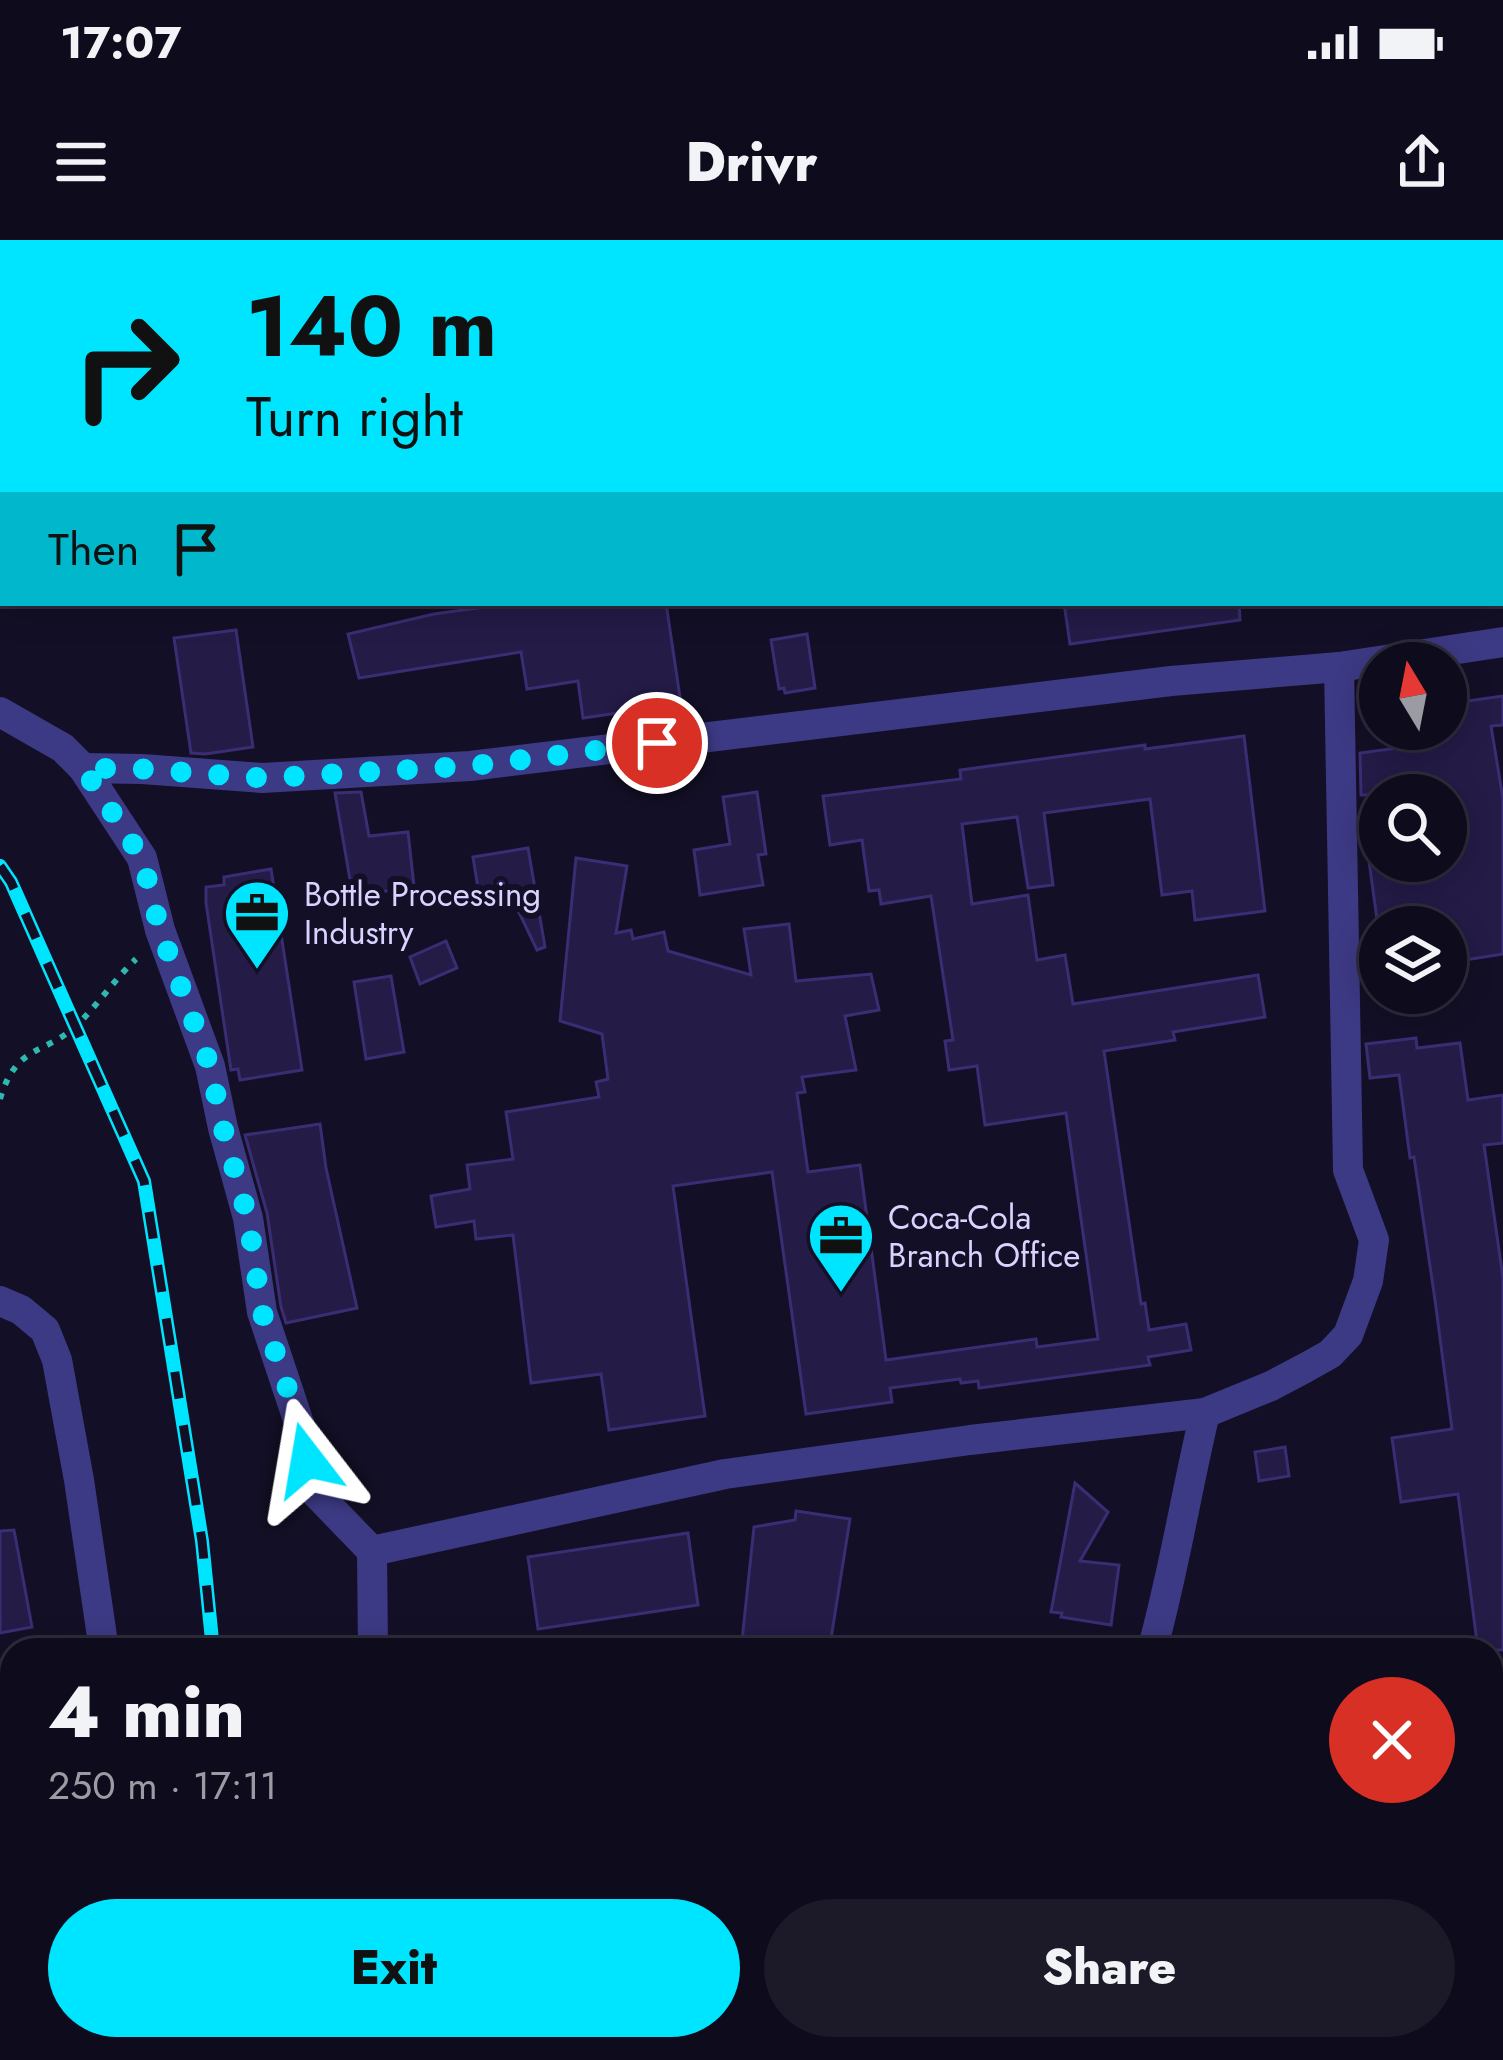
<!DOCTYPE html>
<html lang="en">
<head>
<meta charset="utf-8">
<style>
  :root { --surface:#0e0b1c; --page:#1c1929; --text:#f1f3f6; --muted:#9b9ba3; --line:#2e2b3b; --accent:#00e5ff }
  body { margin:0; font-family:Jost,sans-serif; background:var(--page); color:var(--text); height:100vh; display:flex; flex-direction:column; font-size:45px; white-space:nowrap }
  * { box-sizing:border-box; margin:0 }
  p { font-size:39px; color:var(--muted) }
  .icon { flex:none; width:66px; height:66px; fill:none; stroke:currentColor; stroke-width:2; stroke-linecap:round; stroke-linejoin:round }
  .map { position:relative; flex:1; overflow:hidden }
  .panel { position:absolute; left:0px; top:1398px; width:1503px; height:423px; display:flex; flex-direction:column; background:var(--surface); border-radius:36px 36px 0 0; box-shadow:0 6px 30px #0003,0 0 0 3px var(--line) }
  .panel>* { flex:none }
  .banner { position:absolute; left:0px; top:0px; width:1503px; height:366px; box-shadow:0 6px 30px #0003,0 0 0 3px var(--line); background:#00e5ff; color:#111; overflow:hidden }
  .needle { width:78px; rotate:350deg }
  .tools { position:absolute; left:1359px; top:402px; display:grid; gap:24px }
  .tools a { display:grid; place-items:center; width:108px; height:108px; border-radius:50%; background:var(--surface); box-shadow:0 6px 30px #0003,0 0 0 3px var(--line); font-size:60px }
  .pin { position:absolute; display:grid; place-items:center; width:102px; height:102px; color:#fff; margin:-51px; border:6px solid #fff; border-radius:50%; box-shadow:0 3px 12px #0007 }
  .me { position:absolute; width:132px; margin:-66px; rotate:346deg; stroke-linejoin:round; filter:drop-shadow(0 0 9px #0008) }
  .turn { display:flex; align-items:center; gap:42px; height:252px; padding:0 48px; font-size:54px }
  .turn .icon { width:156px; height:156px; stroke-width:2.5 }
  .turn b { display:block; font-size:84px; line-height:102px }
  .then { display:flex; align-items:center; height:114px; padding:0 48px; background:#0003; gap:24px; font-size:45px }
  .round { display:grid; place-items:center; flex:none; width:126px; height:126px; border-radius:63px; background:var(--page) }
  .head { display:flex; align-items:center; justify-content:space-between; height:204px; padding:0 48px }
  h1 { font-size:72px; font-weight:800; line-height:90px }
  .action { display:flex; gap:24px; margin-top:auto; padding:24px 48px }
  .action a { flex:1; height:138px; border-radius:72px; background:var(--accent); color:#111; font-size:48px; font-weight:800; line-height:138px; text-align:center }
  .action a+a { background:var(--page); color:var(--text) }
  .status { display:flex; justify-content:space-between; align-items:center; height:84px; padding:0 60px; background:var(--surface); direction:ltr }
  .status svg { height:33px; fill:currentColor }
  header { display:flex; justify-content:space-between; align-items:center; height:156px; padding:0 48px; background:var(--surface); font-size:54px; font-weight:800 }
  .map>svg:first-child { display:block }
  .building { fill:#241b47; stroke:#3b2d73; stroke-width:3 }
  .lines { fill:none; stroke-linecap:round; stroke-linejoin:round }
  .path { stroke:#2fb8b0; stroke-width:6; stroke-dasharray:6 9; stroke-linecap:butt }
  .minor { stroke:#3d3a85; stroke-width:30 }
  .rail-casing { stroke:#00e5ff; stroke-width:14 }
  .rail { stroke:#130f26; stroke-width:9; stroke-dasharray:27; stroke-linecap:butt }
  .route { stroke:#00e5ff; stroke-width:21; stroke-dasharray:0 37.8 }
  .labels { text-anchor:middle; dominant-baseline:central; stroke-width:12; stroke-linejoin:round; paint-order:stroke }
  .poi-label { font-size:33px; fill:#d9d4ff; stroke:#130f26; text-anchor:start }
</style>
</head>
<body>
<div class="status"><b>17:07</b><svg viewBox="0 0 49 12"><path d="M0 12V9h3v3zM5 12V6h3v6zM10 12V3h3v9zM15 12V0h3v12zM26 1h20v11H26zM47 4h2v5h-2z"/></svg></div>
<header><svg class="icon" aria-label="menu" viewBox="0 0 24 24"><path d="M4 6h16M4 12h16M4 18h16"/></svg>Drivr<svg class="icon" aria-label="share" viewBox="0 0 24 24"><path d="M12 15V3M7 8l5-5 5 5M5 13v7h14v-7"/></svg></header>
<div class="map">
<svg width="1503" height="1820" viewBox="0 0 1503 1820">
  <rect width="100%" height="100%" fill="#130f26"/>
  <g class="building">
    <path d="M513,363H666L681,464L583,478L578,441L527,449L521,412L359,438L348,394L434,374Z"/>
    <path d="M1064,363H1239L1240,380L1070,404Z"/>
    <path d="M236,390L253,507L205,514L191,513L174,398Z"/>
    <path d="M807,394L815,448L785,453L784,448L779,449L771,400Z"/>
    <path d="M1503,456V485L1491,486L1503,559V714L1446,723V687H1378L1369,621H1446V608L1453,607L1446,555H1361L1360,513L1427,504L1425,489H1446V464Z"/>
    <path d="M1244,496L1265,671L1195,680L1192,651L1162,655L1150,559L1044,573L1053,645L1028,648L1017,577L962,584L972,664L1028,655L1037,720L1065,715L1073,764L1258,735L1265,777L1173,792L1175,800L1104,811L1141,1064L1145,1063L1149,1090L1186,1084L1191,1110L1148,1117L1150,1125L979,1148L978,1141L961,1143L960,1139L890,1148L892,1162L806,1174L772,932L673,946L705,1176L609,1190L601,1134L531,1143L513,995L476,999L474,981L436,987L431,956L470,949L467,925L513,919L506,872L599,857L596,842L608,839L602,794L560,781L576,618L627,626L616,693L631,690L633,699L664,692L668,711L751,735L744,689L789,684L796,741L871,734L879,770L845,776L856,830L802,837L805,852L797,853L808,932L860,925L886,1120L1036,1099L1037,1107L1098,1099L1066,873L985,885L977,826L949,830L945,801L953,800L931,656L881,664L879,650L869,651L862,600L830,605L823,556L961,539L960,530L1145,505V509Z"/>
    <path d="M361,552L369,596L408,592L414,646L353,657L335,553Z"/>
    <path d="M757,552L766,614L758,615L763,645L700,655L694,610L730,604L723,557Z"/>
    <path d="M528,608L545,707L537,710L505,643L478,648L473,617Z"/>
    <path d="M271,629L302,830L240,840L238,829L231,830L206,663V647L224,645V637Z"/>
    <path d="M446,701L457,728L420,744L410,717Z"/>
    <path d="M391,736L404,812L366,819L354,742Z"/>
    <path d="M1416,798L1417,808L1460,803L1468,860L1503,855V903L1484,905L1503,1038V1410H1478L1458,1254L1401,1262L1392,1198L1452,1189L1435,1060L1414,917L1410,918L1399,835L1370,838L1366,804Z"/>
    <path d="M320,884L326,928L357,1068L286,1083L281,1067L267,973L245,895Z"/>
    <path d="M1285,1207L1289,1236L1259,1241L1255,1212Z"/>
    <path d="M1075,1243L1108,1272L1080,1321L1119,1325L1111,1385L1061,1377L1062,1373L1051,1372Z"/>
    <path d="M796,1271L850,1279L830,1405H828L827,1410H741L754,1287L795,1280Z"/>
    <path d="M14,1290L32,1387L0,1393V1291Z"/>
    <path d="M688,1293L698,1365L538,1389L528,1317Z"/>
  </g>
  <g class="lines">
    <g class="path">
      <path d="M133,3L134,0"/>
      <path d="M0,358L3,346"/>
      <path d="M0,859C17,802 46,816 79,783C99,763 115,739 136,719"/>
    </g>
    <g class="minor">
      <path d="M0,472L63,508L83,528L142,618L160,690L210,826L223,888L248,978L262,1072L302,1192L312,1249L372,1311L373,1410"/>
      <path d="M83,528L142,529L262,538L470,526L1171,441L1339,427L1503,402"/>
      <path d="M0,1061L21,1070L45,1090L57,1120L79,1240L104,1410"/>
      <path d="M372,1311L725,1234L970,1200L1205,1173L1271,1146L1305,1128L1330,1114L1348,1095L1368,1041L1374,1000L1348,930L1339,427"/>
      <path d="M1152,1410C1174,1332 1186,1252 1205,1173"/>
      <path d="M1491,1617L1503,1616"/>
      <path d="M134,1809V1820"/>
      <path d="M426,1809L428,1820"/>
      <path d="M0,1815L5,1820"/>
      <path d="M1062,1820L1064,1809"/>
    </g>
    <g class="rail-casing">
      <g id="rail">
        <path d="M0,626L11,642L144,941L202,1301L213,1410"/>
        <path d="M255,1809L257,1820"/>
      </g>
    </g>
    <use href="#rail" class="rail"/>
  </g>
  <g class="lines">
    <path class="route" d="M307,1220L302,1192L262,1072L248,978L223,888L210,826L160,690L142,618L83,528L142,529L262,538L298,536L470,526L657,503"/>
  </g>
  <defs>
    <g id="office-pin" transform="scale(3.45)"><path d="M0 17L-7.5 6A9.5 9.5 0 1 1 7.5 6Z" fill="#00e5ff" stroke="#130f26"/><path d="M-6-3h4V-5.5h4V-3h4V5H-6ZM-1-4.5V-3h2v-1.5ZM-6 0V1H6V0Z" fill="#111"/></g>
  </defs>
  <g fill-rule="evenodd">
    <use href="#office-pin" x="257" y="673"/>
    <use href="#office-pin" x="841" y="996"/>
  </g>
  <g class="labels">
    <g class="poi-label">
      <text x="304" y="654">Bottle Processing<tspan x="304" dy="38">Industry</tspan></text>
      <text x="888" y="977">Coca-Cola<tspan x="888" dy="38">Branch Office</tspan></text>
    </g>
  </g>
</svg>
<div class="tools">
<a><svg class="needle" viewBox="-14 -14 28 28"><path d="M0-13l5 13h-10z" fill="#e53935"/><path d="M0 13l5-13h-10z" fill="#9b9ba3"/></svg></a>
<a><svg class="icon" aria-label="search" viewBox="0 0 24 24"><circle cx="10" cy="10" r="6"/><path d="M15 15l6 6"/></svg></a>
<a><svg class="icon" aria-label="layers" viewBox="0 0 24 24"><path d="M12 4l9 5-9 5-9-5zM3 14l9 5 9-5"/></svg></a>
</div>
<div class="pin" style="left:657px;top:503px;background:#d93025"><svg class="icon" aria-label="arrive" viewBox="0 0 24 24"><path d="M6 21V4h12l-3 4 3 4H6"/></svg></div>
<svg class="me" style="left:307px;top:1220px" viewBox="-20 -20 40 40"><path d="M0-17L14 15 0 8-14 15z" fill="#00e5ff" stroke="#fff" stroke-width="4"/></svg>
<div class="banner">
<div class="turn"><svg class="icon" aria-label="right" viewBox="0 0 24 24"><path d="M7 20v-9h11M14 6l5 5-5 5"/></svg><div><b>140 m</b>Turn right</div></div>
<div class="then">Then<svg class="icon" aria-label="arrive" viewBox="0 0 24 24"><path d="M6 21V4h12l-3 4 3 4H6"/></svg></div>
</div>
<section class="panel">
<div class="head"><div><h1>4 min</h1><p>250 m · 17:11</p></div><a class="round" style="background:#d93025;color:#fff"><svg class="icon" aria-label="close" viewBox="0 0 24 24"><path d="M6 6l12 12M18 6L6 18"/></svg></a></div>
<div class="action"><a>Exit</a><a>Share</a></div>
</section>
</div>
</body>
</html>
